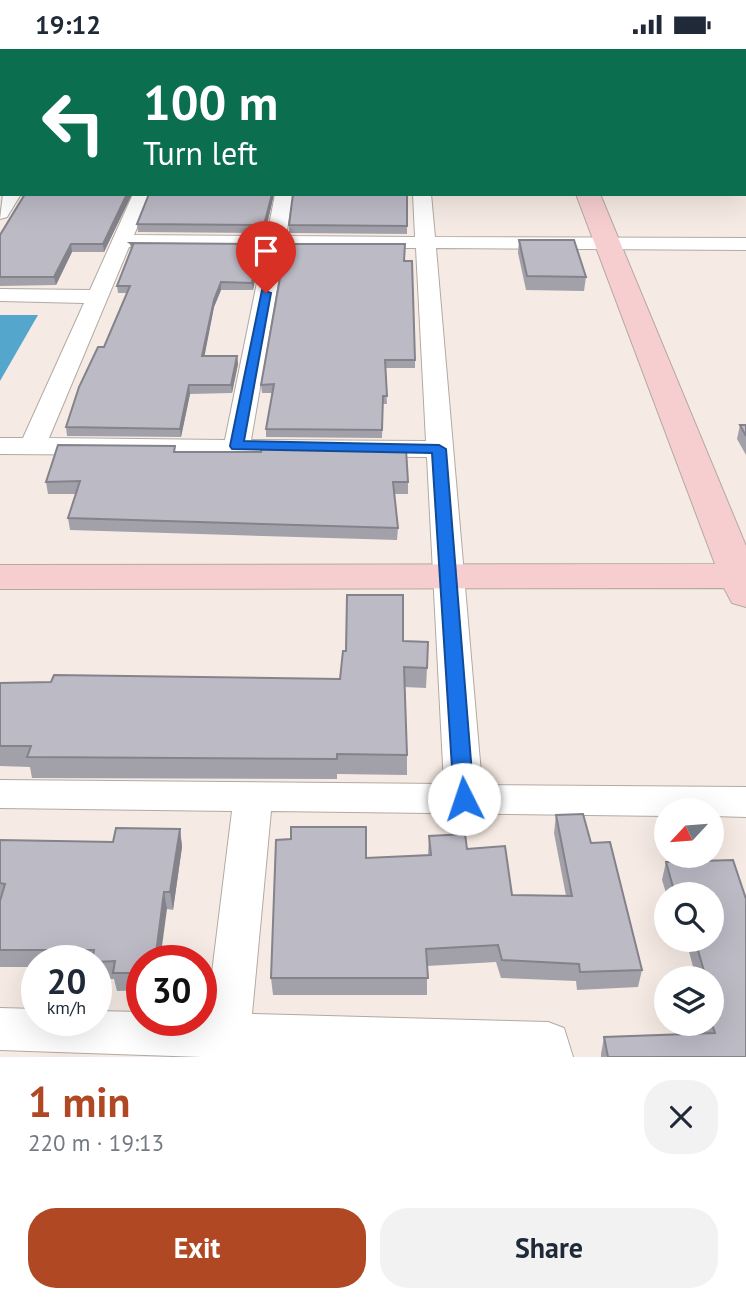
<!DOCTYPE html>
<html lang="en">
<head>
<meta charset="utf-8">
<style>
  :root { --surface:#fff; --page:#f2f2f3; --text:#1f2937; --muted:#747a83; --accent:#b04824 }
  body { margin:0; font-family:"PT Sans",sans-serif; background:var(--page); color:var(--text); height:100vh; display:flex; flex-direction:column; font-size:26px; white-space:nowrap }
  * { box-sizing:border-box; margin:0 }
  p { font-size:23px; color:var(--muted) }
  .icon { flex:none; width:38px; height:38px; fill:none; stroke:currentColor; stroke-width:2; stroke-linecap:round; stroke-linejoin:round }
  .map { position:relative; height:1008px; overflow:hidden }
  .drawer { display:flex; flex-direction:column; background:var(--surface); flex:1 }
  .drawer>* { flex:none }
  .banner { position:absolute; left:0px; top:0px; width:747px; height:147px; box-shadow:0 7px 28px #0002; background:#0b6e4f; color:#fff; overflow:hidden }
  .needle { width:46px; rotate:244deg }
  .buttons { position:absolute; left:654px; top:749px; display:grid; gap:14px }
  .buttons a { display:grid; place-items:center; width:70px; height:70px; border-radius:50%; background:var(--surface); box-shadow:0 7px 28px #0002; font-size:35px }
  .speed { position:absolute; left:21px; top:896px; display:flex; gap:14px; font-size:35px; font-weight:700; text-align:center }
  .speed>* { display:grid; place-content:center; width:91px; height:91px; border-radius:50%; background:var(--surface); box-shadow:0 7px 28px #0002; line-height:1 }
  .speed small { font-size:18px; font-weight:400 }
  .speed .limit { border:10px solid #d22; background:#fff; color:#111 }
  .pin { position:absolute; display:grid; place-items:center; width:60px; height:60px; color:#fff; margin:-72px -30px; border-radius:50% 50% 50% 0; rotate:-45deg; box-shadow:0 0 7px #0007 }
  .pin .icon { rotate:45deg }
  .me { position:absolute; width:77px; margin:-38px; rotate:356deg; stroke-linejoin:round; filter:drop-shadow(0 0 5px #0008) }
  .turn { display:flex; align-items:center; gap:24px; height:147px; padding:0 28px; font-size:32px }
  .turn .icon { width:91px; height:91px; stroke-width:2.5 }
  .turn b { display:block; font-size:49px; line-height:60px }
  .round { display:grid; place-items:center; flex:none; width:74px; height:74px; border-radius:28px; background:var(--page) }
  .summary { display:flex; align-items:center; justify-content:space-between; height:119px; padding:0 28px }
  h1 { font-size:42px; font-weight:600; line-height:52px; color:var(--accent) }
  .primary-button { display:flex; gap:14px; margin-top:auto; padding:14px 28px }
  .primary-button a { flex:1; height:80px; border-radius:28px; background:var(--accent); color:#fff; font-size:28px; font-weight:600; line-height:80px; text-align:center }
  .primary-button a+a { background:var(--page); color:var(--text) }
  .status { display:flex; justify-content:space-between; align-items:center; height:49px; padding:0 35px; background:var(--surface); direction:ltr }
  .status svg { height:19px; fill:currentColor }
  .map>svg:first-child { display:block }
  .water { fill:#54a6cd }
  .lines { fill:none; stroke-linecap:round; stroke-linejoin:round }
  .street-casing { stroke:#b2a9a2; stroke-width:2 }
  .secondary-casing { stroke:#b2a9a2; stroke-width:2 }
  .street { fill:#fff; fill-rule:evenodd }
  .secondary { fill:#f7ced0; fill-rule:evenodd }
  .wall { fill:#a2a0a9 }
  .shaded-wall { fill:#84828a }
  .building { fill:#bcbac5; stroke:#84828a; stroke-width:2 }
  .route { fill:#1a73e8; stroke:#114b97; stroke-width:2 }
</style>
</head>
<body>
<div class="status"><b>19:12</b><svg viewBox="0 0 49 12"><path d="M0 12V9h3v3zM5 12V6h3v6zM10 12V3h3v9zM15 12V0h3v12zM26 1h20v11H26zM47 4h2v5h-2z"/></svg></div>
<div class="map">
<svg width="746" height="1008" viewBox="0 0 746 1008">
  <rect width="100%" height="100%" fill="#f6ebe4"/>
  <path class="water" d="M0,266H38L0,332Z"/>
  <g class="lines">
    <g class="street-casing">
      <g id="street">
        <path d="M737,0H746V5V2Z"/>
        <path d="M3,145H21L7,168L0,170Z"/>
        <path d="M133,145H151L134,186L267,187L275,145H293L286,187L415,188L413,145H431L435,188L746,189V201L436,199L482,736L746,738V768L712,767V761H667V767L271,762L252,965L548,973L564,979L573,1008H202L0,1001V959L37,960V971H96V962L142,963V971H201V964H207L232,762L0,759V731L444,735L427,408L0,405V389H23L84,254L0,252V240L90,241ZM129,198L264,199L225,391L49,389ZM284,199H416L426,392L251,391Z"/>
      </g>
    </g>
    <g class="secondary-casing">
      <g id="secondary">
        <path d="M528,0H546V2H529Z"/>
        <path d="M576,145H600L746,497V558L732,554L724,539L0,540V516L715,515Z"/>
      </g>
    </g>
    <use href="#street" class="street"/>
    <use href="#secondary" class="secondary"/>
  </g>
  <g class="wall">
    <path d="M25,145H132L104,203H72L56,236L0,237V186Z"/>
    <path d="M274,145L265,184L138,183L137,175Z"/>
    <path d="M407,145V185L289,184V176Z"/>
    <path d="M519,191L586,228L584,242L526,241L518,204Z"/>
    <path d="M130,194L261,202L253,241H221L214,258L204,307H237L238,315L232,344L190,345L181,388L67,387L66,378L104,298L127,244H118L117,237L131,201Z"/>
    <path d="M404,212L415,311V319H385L387,355H383L382,389L266,388V380L272,344H262L261,336Z"/>
    <path d="M740,376L746,387V406L737,390Z"/>
    <path d="M175,403L408,433V445H394L398,479L397,491L70,481L68,469L76,445H48L46,433Z"/>
    <path d="M346,602L427,619L426,639L404,638L407,706V726L337,725V730L32,729L30,718L0,717V634L340,630Z"/>
    <path d="M556,766L591,794L642,921L638,938L577,941L576,932L501,929L496,913L427,917V946H273L271,929L366,809L428,806L429,787L467,800L512,846L566,847L554,784Z"/>
    <path d="M180,780L182,798L173,861L167,860L142,912V941L117,942L114,930H96V912H37V918H0V791L113,793Z"/>
    <path d="M733,811L746,850V1008H601V1005L604,988L704,985L702,975H712V929H696L687,895H680L679,891H712V845H667V847L662,831L666,813Z"/>
  </g>
  <g class="shaded-wall">
    <path d="M127,145H132L104,203L103,195Z"/>
    <path d="M272,145H274L265,184L264,176Z"/>
    <path d="M71,195L72,203L56,236L54,228Z"/>
    <path d="M260,195L261,202L253,241L252,234Z"/>
    <path d="M221,233V241L214,258L203,315L202,307L214,251Z"/>
    <path d="M237,307L238,315L232,344L231,336Z"/>
    <path d="M189,336L190,345L181,388L180,380Z"/>
    <path d="M180,780L182,798L173,861L170,843Z"/>
    <path d="M164,843L167,860L160,912H155Z"/>
  </g>
  <g class="building">
    <rect x="323" y="0" width="75" height="2"/>
    <path d="M603,0H723L724,2H604Z"/>
    <path d="M25,145H127L103,195H71L54,228H0V186Z"/>
    <path d="M149,145H272L264,176L137,175Z"/>
    <path d="M293,145H407V177L289,176Z"/>
    <path d="M519,191H574L586,228L527,227Z"/>
    <path d="M130,194L260,195L252,234L221,233L214,251L202,307H237L231,336H189L180,380L66,378L79,338L98,298H104L130,237H117L133,196Z"/>
    <path d="M286,195H405L404,212H412L415,311H385L387,347H383L382,381L266,380L274,335L261,336Z"/>
    <path d="M740,376H746V387Z"/>
    <path d="M58,396L175,397L174,403H261L262,398L406,400L408,433H393L398,479L68,469L80,432L46,433Z"/>
    <path d="M347,546H403V592L428,593L427,619L404,618L407,706L337,705V710L27,708L31,697H0V634L51,633L54,626L340,630L343,602H346Z"/>
    <path d="M583,765L591,794L610,793L642,921L580,923L579,915L502,911L498,896L426,900L428,929H271L276,791L291,790V778H366V809L431,806L429,787L465,785L467,800L505,797L512,846L572,847L556,766Z"/>
    <path d="M116,779L180,780L170,843H164L155,912H142V924H113L115,912L96,913V912H92L94,901H0V852L5,835L0,834V791L113,793Z"/>
    <path d="M733,811L746,850V1008H608L604,988L715,984L712,975V929H706L695,891H712V845H675L666,813Z"/>
  </g>
  <path class="route" d="M262,241L271,244L244,392L439,396L446,400L474,750L471,756H457L454,750L432,404L232,400L230,397Z"/>
</svg>
<div class="buttons">
<a><svg class="needle" viewBox="-14 -14 28 28"><path d="M0-13l5 13h-10z" fill="#e53935"/><path d="M0 13l5-13h-10z" fill="#747a83"/></svg></a>
<a><svg class="icon" aria-label="search" viewBox="0 0 24 24"><circle cx="10" cy="10" r="6"/><path d="M15 15l6 6"/></svg></a>
<a><svg class="icon" aria-label="layers" viewBox="0 0 24 24"><path d="M12 4l9 5-9 5-9-5zM3 14l9 5 9-5"/></svg></a>
</div>
<div class="speed"><div>20<small>km/h</small></div><div class="limit">30</div></div>
<div class="pin" style="left:266px;top:244px;background:#d93025"><svg class="icon" aria-label="arrive" viewBox="0 0 24 24"><path d="M6 21V4h12l-3 4 3 4H6"/></svg></div>
<svg class="me" style="left:464px;top:750px" viewBox="-20 -20 40 40"><circle r="19" fill="#fff"/><path d="M0-13L10 11 0 6-10 11z" fill="#1a73e8"/></svg>
<div class="banner">
<div class="turn"><svg class="icon" aria-label="left" viewBox="0 0 24 24"><path d="M17 20v-9H6M10 6l-5 5 5 5"/></svg><div><b>100 m</b>Turn left</div></div>
</div>
</div>
<section class="drawer">
<div class="summary"><div><h1>1 min</h1><p>220 m · 19:13</p></div><a class="round"><svg class="icon" aria-label="close" viewBox="0 0 24 24"><path d="M6 6l12 12M18 6L6 18"/></svg></a></div>
<div class="primary-button"><a>Exit</a><a>Share</a></div>
</section>
</body>
</html>
